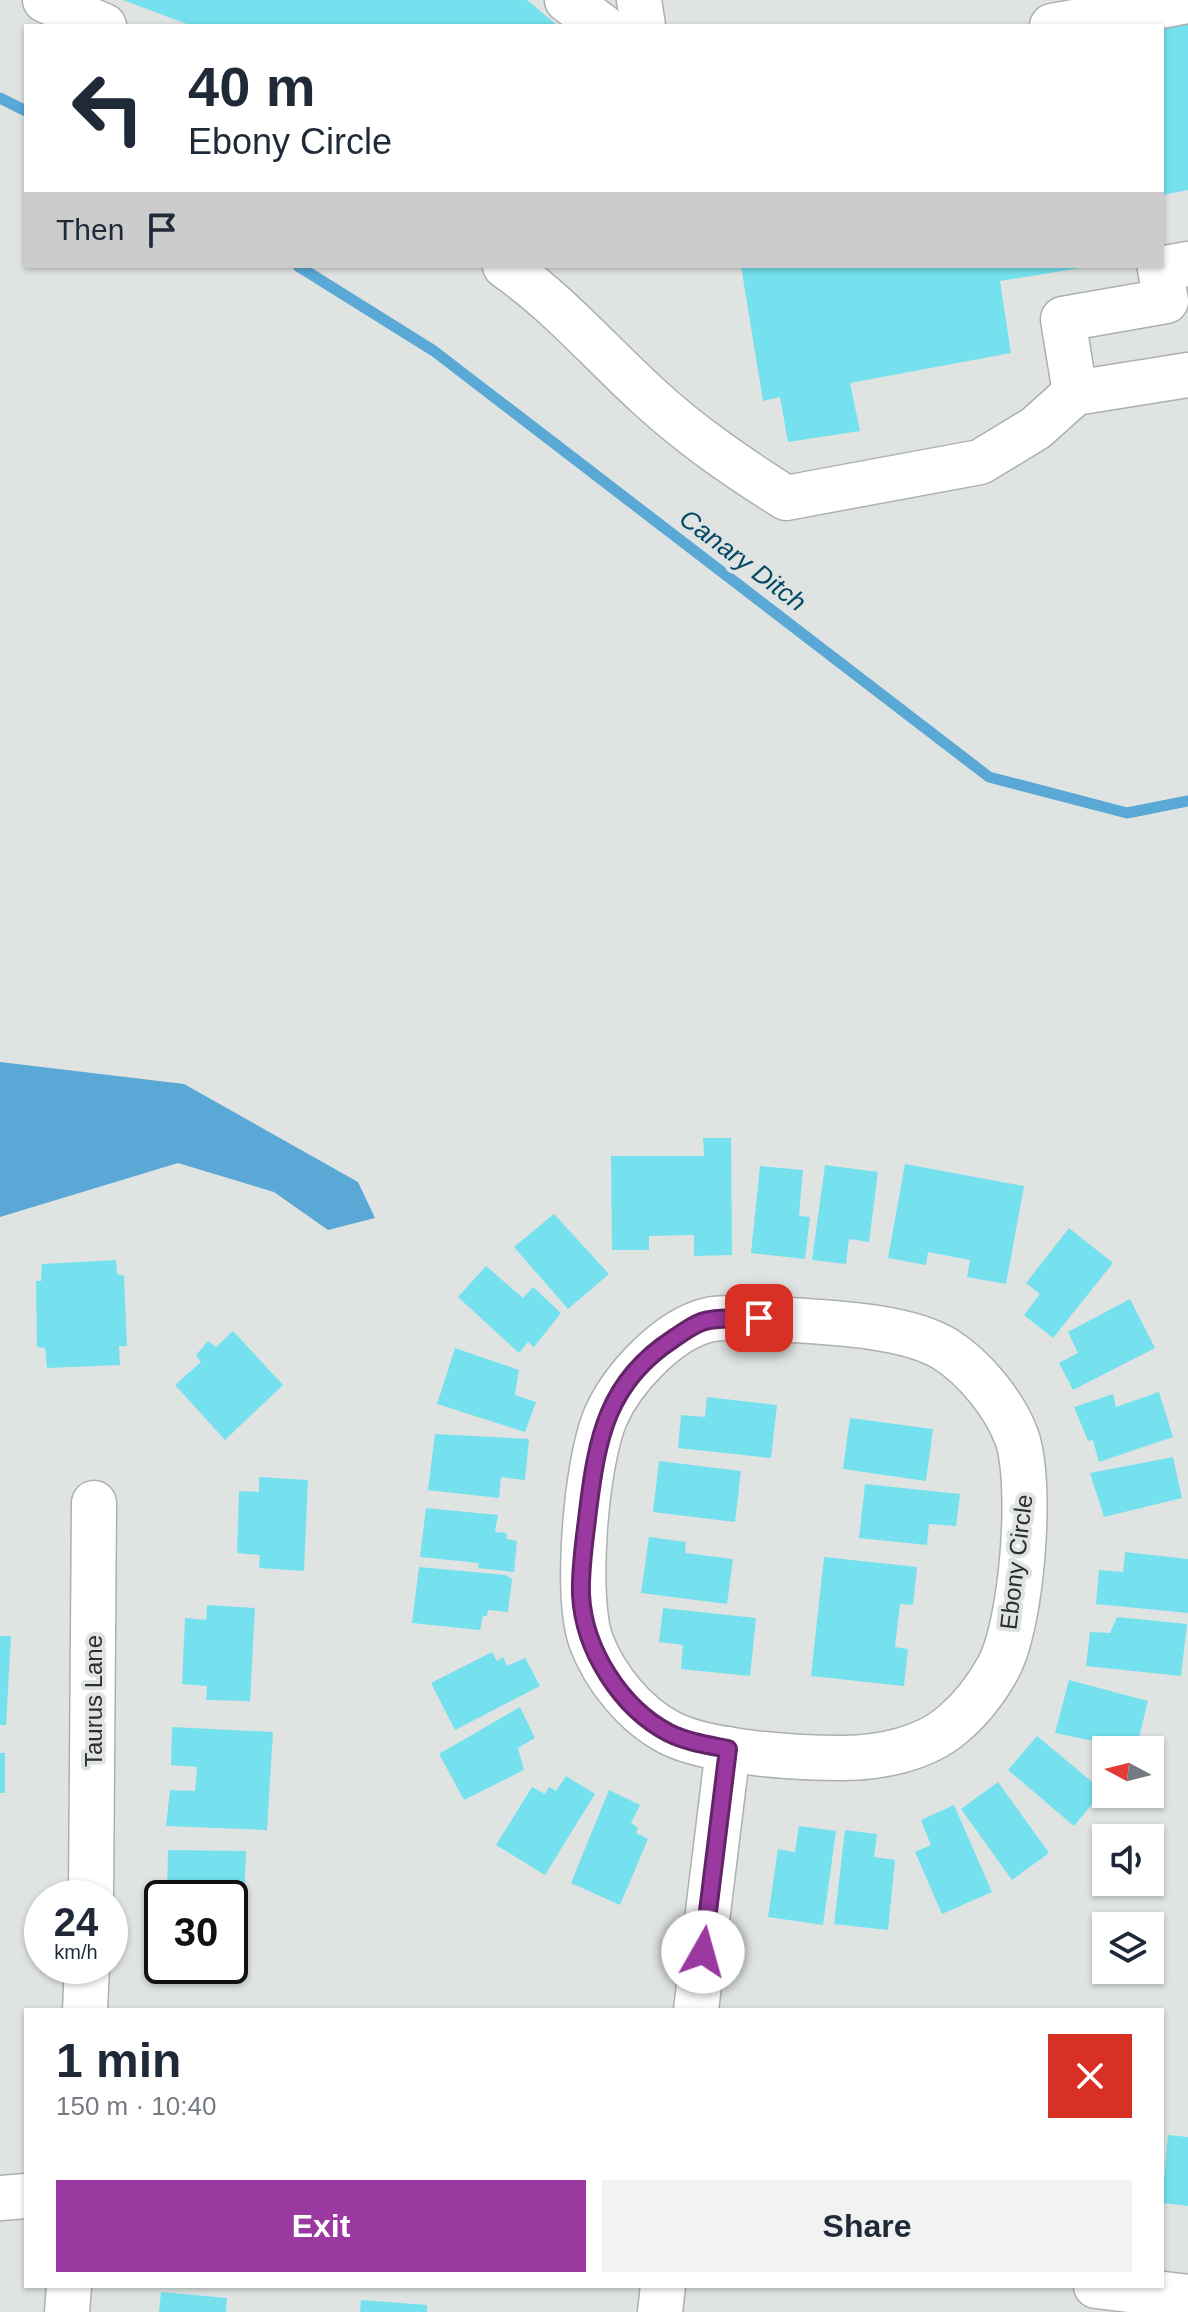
<!DOCTYPE html>
<html lang="en">
<head>
<meta charset="utf-8">
<style>
  :root { --surface:#fff; --page:#f2f2f3; --text:#1f2937; --muted:#747a83; --accent:#9a39a0 }
  body { margin:0; font-family:Arial,sans-serif; background:var(--page); color:var(--text); height:100vh; display:flex; flex-direction:column; font-size:30px; white-space:nowrap }
  * { box-sizing:border-box; margin:0 }
  p { font-size:26px; color:var(--muted) }
  .icon { flex:none; width:44px; height:44px; fill:none; stroke:currentColor; stroke-width:2; stroke-linecap:round; stroke-linejoin:round }
  .map { position:relative; flex:1; overflow:hidden }
  .drawer { position:absolute; left:24px; top:2008px; width:1140px; height:280px; display:flex; flex-direction:column; background:var(--surface); border-radius:0px; box-shadow:0 2px 6px #0004 }
  .drawer>* { flex:none }
  .hud { position:absolute; left:24px; top:24px; width:1140px; height:244px; border-radius:0px; box-shadow:0 2px 6px #0004; background:#fff; color:var(--text); overflow:hidden }
  .needle { width:52px; rotate:277deg }
  .buttons { position:absolute; left:1092px; top:1736px; display:grid; gap:16px }
  .buttons a { display:grid; place-items:center; width:72px; height:72px; border-radius:0px; background:var(--surface); box-shadow:0 2px 6px #0004; font-size:40px }
  .speed { position:absolute; left:24px; top:1880px; display:flex; gap:16px; font-size:40px; font-weight:700; text-align:center }
  .speed>* { display:grid; place-content:center; width:104px; height:104px; border-radius:50%; background:var(--surface); box-shadow:0 2px 6px #0004; line-height:1 }
  .speed small { font-size:20px; font-weight:400 }
  .speed .limit { border:4px solid #111; border-radius:12px; background:#fff; color:#111 }
  .pin { position:absolute; display:grid; place-items:center; width:68px; height:68px; color:#fff; margin:-34px; border-radius:16px; box-shadow:0 4px 12px #0006 }
  .me { position:absolute; width:88px; margin:-44px; rotate:7deg; stroke-linejoin:round; filter:drop-shadow(0 0 6px #0008) }
  .turn { display:flex; align-items:center; gap:28px; height:168px; padding:0 32px; font-size:36px }
  .turn .icon { width:104px; height:104px; stroke-width:2.5 }
  .turn b { display:block; font-size:56px; line-height:68px }
  .then { display:flex; align-items:center; height:76px; padding:0 32px; background:#0003; gap:16px; font-size:30px }
  .round { display:grid; place-items:center; flex:none; width:84px; height:84px; border-radius:0px; background:var(--page) }
  .head { display:flex; align-items:center; justify-content:space-between; height:136px; padding:0 32px }
  h1 { font-size:48px; font-weight:800; line-height:60px }
  .action { display:flex; gap:16px; margin-top:auto; padding:16px 32px }
  .action a { flex:1; height:92px; border-radius:0px; background:var(--accent); color:#fff; font-size:32px; font-weight:800; line-height:92px; text-align:center }
  .action a+a { background:var(--page); color:var(--text) }
  .map>svg:first-child { display:block }
  .water { fill:#5aa8d5 }
  .lines { fill:none; stroke-linecap:round; stroke-linejoin:round }
  .stream { stroke:#5aa8d5; stroke-width:11 }
  .building { fill:#75e1ee }
  .minor-casing { stroke:#acb0af; stroke-width:47 }
  .minor { stroke:#fff; stroke-width:44 }
  .route-casing { stroke:#642568; stroke-width:20 }
  .route { stroke:#9a39a0; stroke-width:14 }
  .labels { text-anchor:middle; dominant-baseline:central; stroke-width:8; stroke-linejoin:round; paint-order:stroke }
  .street-label { font-size:24px; fill:#2c2e2d; stroke:#dfe3e2 }
  .water-label { font-size:26px; font-style:italic; fill:#054866; stroke:#dfe3e2 }
</style>
</head>
<body>
<div class="map">
<svg width="1188" height="2312" viewBox="0 0 1188 2312">
  <rect width="100%" height="100%" fill="#dfe3e2"/>
  <path class="water" d="M0,1062L184,1084L358,1182L375,1218L328,1230L274,1192L178,1163L0,1217Z"/>
  <g class="lines">
    <g class="stream">
      <path d="M0,98L26,111"/>
      <path d="M298,266L434,351L989,777L1127,813L1188,801"/>
    </g>
  </g>
  <g class="building">
    <path d="M123,0H527L558,26H192Z"/>
    <path d="M1188,19V190L1162,195V24Z"/>
    <path d="M741,266H1081V268L1000,281L1011,353L850,383L860,431L788,442L780,397L763,401Z"/>
    <path d="M703,1138H731L732,1255L694,1256V1235L649,1236V1250H612L611,1156H704Z"/>
    <path d="M905,1164L1024,1186L1006,1284L967,1277L970,1260L928,1252L926,1265L888,1258Z"/>
    <path d="M825,1165L878,1172L869,1242L849,1239L846,1264L812,1260Z"/>
    <path d="M760,1166L803,1170L799,1216L810,1217L805,1259L751,1253Z"/>
    <path d="M554,1214L609,1274L568,1309L514,1247Z"/>
    <path d="M1069,1228L1113,1263L1053,1338L1024,1315L1040,1294L1026,1283Z"/>
    <path d="M116,1260L117,1274L124,1276L127,1346H119L120,1365L47,1368L45,1348L37,1347L36,1281H41L42,1264Z"/>
    <path d="M486,1266L523,1298L533,1287L561,1313L534,1347L528,1342L519,1353L458,1297Z"/>
    <path d="M1130,1299L1155,1348L1073,1390L1059,1363L1078,1353L1068,1332Z"/>
    <path d="M233,1331L283,1385L225,1440L175,1385L201,1362L196,1355L208,1341L216,1347Z"/>
    <path d="M455,1348L519,1370L515,1395L536,1402L525,1432L437,1404Z"/>
    <path d="M1159,1392L1173,1437L1099,1462L1093,1440L1088,1441L1074,1407L1113,1394L1116,1407Z"/>
    <path d="M707,1397L777,1405L771,1458L678,1448L681,1415L705,1417Z"/>
    <path d="M850,1418L933,1429L926,1481L843,1469Z"/>
    <path d="M435,1434L529,1439L525,1480L501,1477L499,1498L428,1490Z"/>
    <path d="M1173,1457L1182,1498L1104,1517L1090,1473Z"/>
    <path d="M659,1461L741,1471L735,1522L653,1512Z"/>
    <path d="M259,1477L308,1480L304,1571L259,1568L260,1555L237,1553L239,1491L259,1492Z"/>
    <path d="M865,1484L960,1494L956,1526L929,1524L927,1545L859,1538Z"/>
    <path d="M426,1508L498,1515L495,1532L507,1533L506,1539L517,1541L514,1572L478,1568L479,1563L420,1557Z"/>
    <path d="M649,1537L686,1542L685,1553L733,1559L727,1604L641,1593Z"/>
    <path d="M1125,1552L1188,1559V1613L1096,1604L1099,1570L1123,1572Z"/>
    <path d="M824,1557L917,1567L913,1605L900,1604L895,1647L908,1649L904,1686L811,1676Z"/>
    <path d="M419,1567L506,1575L512,1579L508,1612L488,1610L487,1616H483L480,1630L412,1623Z"/>
    <path d="M207,1605L255,1608L250,1701L206,1700L207,1686L182,1684L185,1618L206,1620Z"/>
    <path d="M663,1608L756,1618L750,1676L681,1669L683,1645L659,1642Z"/>
    <path d="M1117,1617L1187,1624L1181,1676L1086,1666L1090,1632L1110,1633Z"/>
    <path d="M0,1636H11L6,1725H0Z"/>
    <path d="M492,1652L497,1661L503,1657L507,1666L525,1658L540,1686L455,1730L431,1683Z"/>
    <path d="M1069,1680L1148,1701L1136,1750L1055,1733Z"/>
    <path d="M520,1707L535,1738L518,1748L524,1770L464,1800L439,1754Z"/>
    <path d="M172,1727L273,1732L267,1830L166,1826L170,1790L195,1791L197,1767L171,1765Z"/>
    <path d="M1037,1736L1103,1791L1074,1826L1008,1770Z"/>
    <rect x="0" y="1753" width="5" height="40"/>
    <path d="M566,1776L595,1794L545,1875L496,1845L532,1787L545,1794L549,1787L556,1791Z"/>
    <path d="M998,1782L1049,1853L1012,1880L961,1809Z"/>
    <path d="M609,1790L640,1805L631,1823L638,1828L636,1833L648,1839L620,1905L571,1883Z"/>
    <path d="M954,1805L992,1892L942,1914L915,1852L931,1845L921,1820Z"/>
    <path d="M799,1826L836,1831L823,1925L768,1917L778,1849L795,1852Z"/>
    <path d="M845,1830L877,1834L874,1857L895,1860L888,1930L834,1924Z"/>
    <path d="M168,1850L246,1851L242,1954L230,1953V1898H197V1892H167Z"/>
    <path d="M1168,2135L1188,2137V2206L1162,2203Z"/>
    <path d="M161,2292L227,2298L226,2312H159Z"/>
    <path d="M361,2300L427,2305V2312H360Z"/>
  </g>
  <g class="lines">
    <g class="minor-casing">
      <g id="minor">
        <path d="M45,0L104,26"/>
        <path d="M567,0L602,26"/>
        <path d="M639,0L643,26"/>
        <path d="M1052,26L1188,1"/>
        <path d="M1188,264L1160,269L1166,301L1063,319L1075,393L1188,375"/>
        <path d="M505,266C558,303 600,352 647,395C690,435 737,467 786,498L980,462L1036,428L1075,393"/>
        <path d="M759,1318C810,1322 901,1322 945,1349C975,1368 1005,1405 1017,1438C1033,1485 1022,1625 998,1668C987,1688 970,1710 952,1725C924,1749 880,1758 843,1758C798,1758 709,1753 670,1733C635,1715 605,1678 591,1641C575,1595 586,1464 605,1418C621,1380 667,1330 708,1320C723,1316 743,1319 759,1318Z"/>
        <path d="M91,1898L94,1503"/>
        <path d="M85,2010L87,1966"/>
        <path d="M696,2010L728,1749"/>
        <path d="M0,2198L26,2196"/>
        <path d="M1096,2286L1188,2297"/>
        <path d="M67,2312L69,2286"/>
        <path d="M660,2312L663,2286"/>
      </g>
    </g>
    <use href="#minor" class="minor"/>
  </g>
  <g class="lines">
    <g class="route-casing">
      <path id="route" d="M703,1952L728,1749C708,1745 687,1742 669,1733C621,1708 584,1650 581,1595C580,1567 585,1538 588,1511C597,1438 607,1382 673,1339C683,1332 698,1321 710,1320C726,1317 743,1319 759,1318"/>
    </g>
    <use href="#route" class="route"/>
  </g>
  <g class="labels">
    <g class="street-label">
      <text transform="translate(1016 1562) rotate(-83)">Ebony Circle</text>
      <text transform="translate(93 1701) rotate(-90)">Taurus Lane</text>
    </g>
    <g class="water-label">
      <text transform="translate(743 560) rotate(37)">Canary Ditch</text>
    </g>
  </g>
</svg>
<div class="buttons">
<a><svg class="needle" viewBox="-14 -14 28 28"><path d="M0-13l5 13h-10z" fill="#e53935"/><path d="M0 13l5-13h-10z" fill="#747a83"/></svg></a>
<a><svg class="icon" aria-label="sound" viewBox="0 0 24 24"><path d="M4 9h4l5-4v14l-5-4H4zM17 9q2 3 0 6"/></svg></a>
<a><svg class="icon" aria-label="layers" viewBox="0 0 24 24"><path d="M12 4l9 5-9 5-9-5zM3 14l9 5 9-5"/></svg></a>
</div>
<div class="speed"><div>24<small>km/h</small></div><div class="limit">30</div></div>
<div class="pin" style="left:759px;top:1318px;background:#d93025"><svg class="icon" aria-label="arrive" viewBox="0 0 24 24"><path d="M6 21V4h12l-3 4 3 4H6"/></svg></div>
<svg class="me" style="left:703px;top:1952px" viewBox="-20 -20 40 40"><circle r="19" fill="#fff"/><path d="M0-13L10 11 0 6-10 11z" fill="#9a39a0"/></svg>
<div class="hud">
<div class="turn"><svg class="icon" aria-label="left" viewBox="0 0 24 24"><path d="M17 20v-9H6M10 6l-5 5 5 5"/></svg><div><b>40 m</b>Ebony Circle</div></div>
<div class="then">Then<svg class="icon" aria-label="arrive" viewBox="0 0 24 24"><path d="M6 21V4h12l-3 4 3 4H6"/></svg></div>
</div>
<section class="drawer">
<div class="head"><div><h1>1 min</h1><p>150 m · 10:40</p></div><a class="round" style="background:#d93025;color:#fff"><svg class="icon" aria-label="close" viewBox="0 0 24 24"><path d="M6 6l12 12M18 6L6 18"/></svg></a></div>
<div class="action"><a>Exit</a><a>Share</a></div>
</section>
</div>
</body>
</html>
